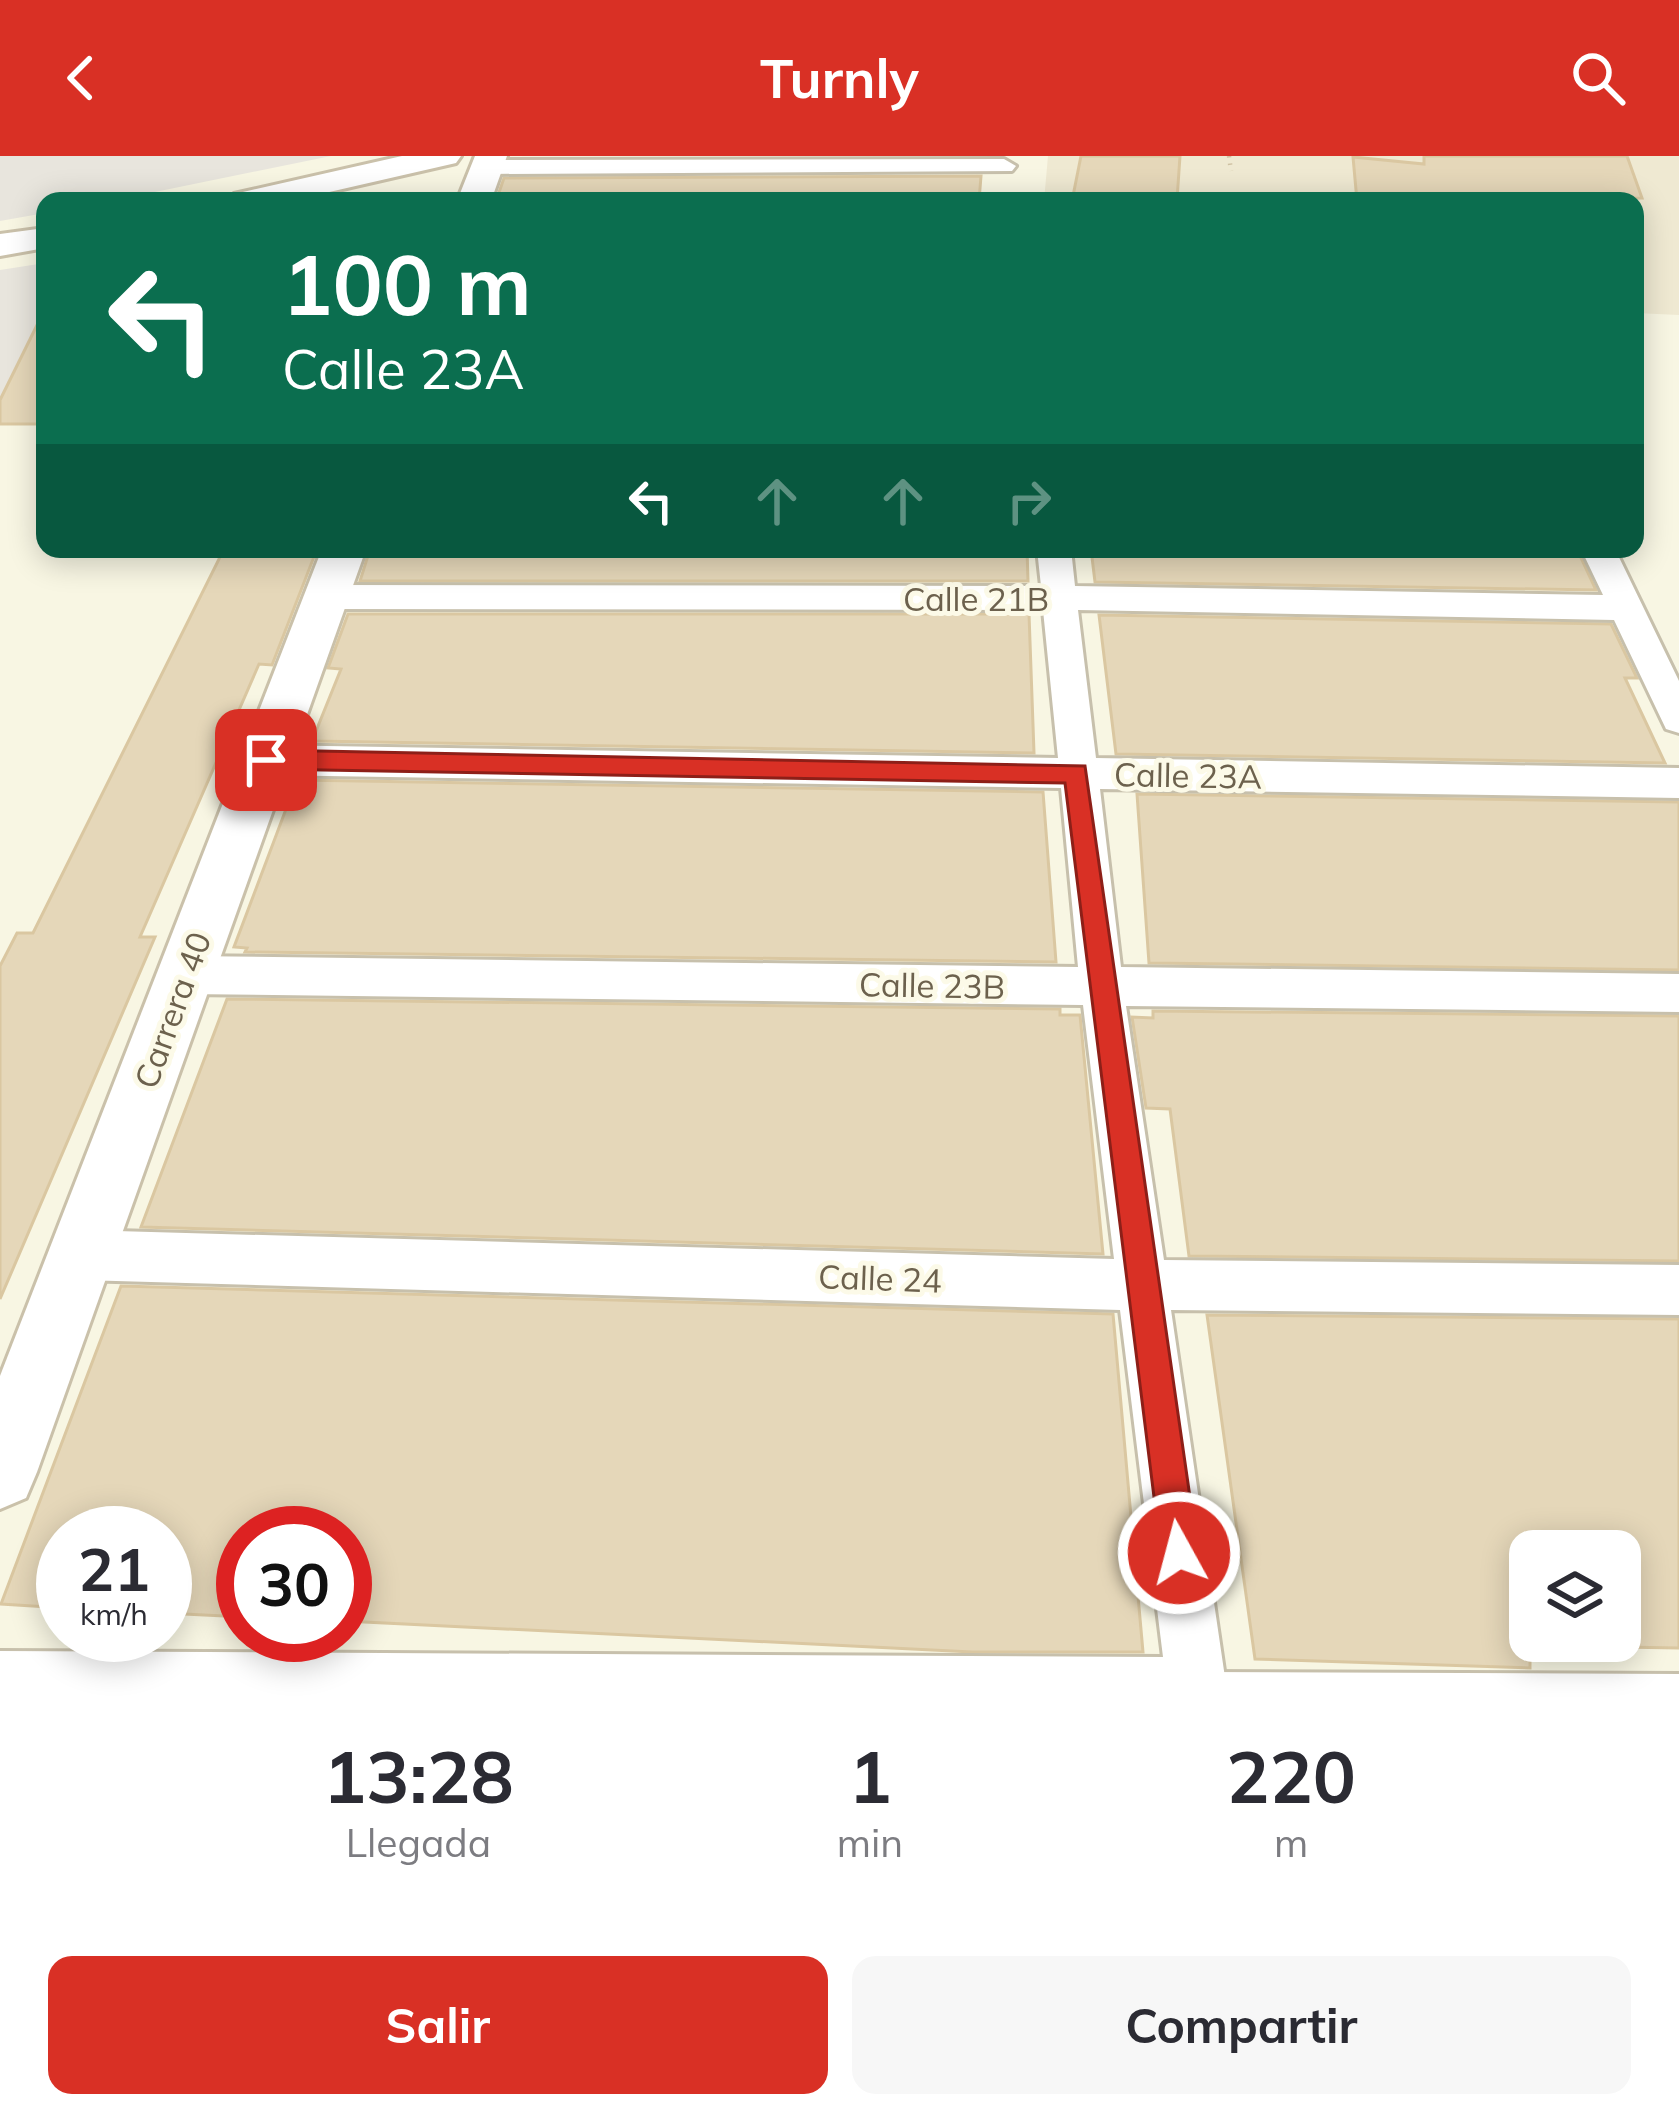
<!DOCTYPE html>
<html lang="es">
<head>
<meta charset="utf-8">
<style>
  :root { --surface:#fff; --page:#f7f7f7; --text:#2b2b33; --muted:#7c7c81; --accent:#d93025 }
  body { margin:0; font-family:Mulish,sans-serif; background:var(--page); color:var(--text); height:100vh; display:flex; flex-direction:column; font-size:45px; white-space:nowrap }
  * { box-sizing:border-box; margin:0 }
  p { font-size:39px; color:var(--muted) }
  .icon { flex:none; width:66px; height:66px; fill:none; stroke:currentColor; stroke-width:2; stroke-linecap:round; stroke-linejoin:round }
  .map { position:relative; height:1542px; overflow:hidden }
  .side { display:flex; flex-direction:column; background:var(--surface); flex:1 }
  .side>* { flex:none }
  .hud { position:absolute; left:36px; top:36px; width:1608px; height:366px; border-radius:24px; box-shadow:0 6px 30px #0003; background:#0b6e4f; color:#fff; overflow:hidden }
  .buttons { position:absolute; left:1509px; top:1374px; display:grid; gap:24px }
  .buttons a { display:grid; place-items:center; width:132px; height:132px; border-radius:24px; background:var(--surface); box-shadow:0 6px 30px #0003; font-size:60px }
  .speed { position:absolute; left:36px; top:1350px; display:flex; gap:24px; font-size:60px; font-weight:700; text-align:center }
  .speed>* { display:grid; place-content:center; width:156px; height:156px; border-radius:50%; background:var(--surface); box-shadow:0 6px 30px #0003; line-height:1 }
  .speed small { font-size:30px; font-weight:400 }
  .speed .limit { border:18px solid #d22; background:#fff; color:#111 }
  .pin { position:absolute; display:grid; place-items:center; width:102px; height:102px; color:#fff; margin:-51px; border-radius:24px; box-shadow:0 6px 18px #0006 }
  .me { position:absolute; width:132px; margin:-66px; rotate:353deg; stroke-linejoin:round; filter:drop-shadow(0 0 9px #0008) }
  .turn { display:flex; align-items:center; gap:42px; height:252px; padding:0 48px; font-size:54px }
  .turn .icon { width:156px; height:156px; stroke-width:2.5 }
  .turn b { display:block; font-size:84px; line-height:102px }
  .lanes { display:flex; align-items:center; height:114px; padding:0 48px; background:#0003; justify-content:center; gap:60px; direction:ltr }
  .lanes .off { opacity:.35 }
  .eta { display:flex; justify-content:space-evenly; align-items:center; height:204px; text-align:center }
  .eta b { font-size:72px; font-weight:700; line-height:84px }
  .primary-button { display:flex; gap:24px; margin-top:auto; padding:24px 48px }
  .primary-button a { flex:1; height:138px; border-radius:24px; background:var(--accent); color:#fff; font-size:48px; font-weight:700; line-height:138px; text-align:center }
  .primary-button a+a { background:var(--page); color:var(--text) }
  header { display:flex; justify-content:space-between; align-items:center; height:156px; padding:0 48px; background:var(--accent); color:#fff; font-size:54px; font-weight:700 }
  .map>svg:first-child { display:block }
  .residential { fill:#efe9d2 }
  .industrial { fill:#e8e5dd }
  .building { fill:#e5d7b9; stroke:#dac7a1; stroke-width:3 }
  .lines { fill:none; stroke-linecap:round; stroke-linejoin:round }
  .lane-casing { stroke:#c7c0ac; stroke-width:6 }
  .street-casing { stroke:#c7c0ac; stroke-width:6 }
  .secondary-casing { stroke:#cac1aa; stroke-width:6 }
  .path { stroke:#cec0a2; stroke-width:4.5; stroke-dasharray:1.5 6; stroke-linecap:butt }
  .lane { fill:#fff; fill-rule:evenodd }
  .street { fill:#fff; fill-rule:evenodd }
  .secondary { fill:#fff; fill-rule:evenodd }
  .route { fill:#d93025; stroke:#8d1f18; stroke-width:3 }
  .labels { text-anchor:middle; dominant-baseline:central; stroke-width:10; stroke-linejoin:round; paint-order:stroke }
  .street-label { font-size:33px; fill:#6c614d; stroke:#fcfae8 }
</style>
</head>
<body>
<header><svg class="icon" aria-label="back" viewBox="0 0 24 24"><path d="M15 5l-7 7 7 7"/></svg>Turnly<svg class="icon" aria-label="search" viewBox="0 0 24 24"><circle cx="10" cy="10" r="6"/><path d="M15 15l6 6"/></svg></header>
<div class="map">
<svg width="1679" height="1542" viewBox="0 0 1679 1542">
  <rect width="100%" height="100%" fill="#f8f6e3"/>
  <path class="residential" d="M1048,0H1679V159L1635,157V45H1044Z"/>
  <g class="industrial">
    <path d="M0,0H331L111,45H45V57L0,65Z"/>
    <path d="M45,107V153L0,244V114Z"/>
  </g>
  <g class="building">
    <path d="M1081,0H1180L1177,44L1072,45Z"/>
    <path d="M1424,0H1627L1642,42L1357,45L1353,1L1424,8Z"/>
    <path d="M981,20L979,45H496L504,22Z"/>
    <path d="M45,153V268H0V244Z"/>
    <path d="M224,393H317L272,509L259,508L140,781H155L0,1143V810L17,777H33Z"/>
    <path d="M370,393H1027L1028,425H360Z"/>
    <path d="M1091,393H1577L1596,434L1095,426Z"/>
    <path d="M348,458H1029L1034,597L312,585L341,513L328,512Z"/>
    <path d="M1099,459L1611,468L1637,522H1625L1665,607L1116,598Z"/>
    <path d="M297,624L1043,636L1056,806L245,796L247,792L234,791Z"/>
    <path d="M1137,638L1679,646V814L1149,807Z"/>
    <path d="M227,843L1060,853V859H1080L1103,1098L141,1071Z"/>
    <path d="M1153,855L1679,860V1105L1189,1100L1170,953L1146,952L1132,861L1153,862Z"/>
    <path d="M121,1130L1113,1158L1143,1496H972L345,1465V1377H243V1461L165,1457V1377H63V1452L1,1448Z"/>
    <path d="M1207,1159L1679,1163V1492L1620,1491V1395H1530V1512L1255,1503Z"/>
  </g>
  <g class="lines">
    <g class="lane-casing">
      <path id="lane" d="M1200,1516L1679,1518V1542H1190L1185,1531L1189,1520Z"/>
    </g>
    <g class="street-casing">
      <g id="street">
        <path d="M1004,3L1016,10L1012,15L487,18L475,11L487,4Z"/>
        <path d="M1037,393H1071L1075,430L1603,439L1581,393H1615L1679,525V577L1666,573L1614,464L1078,454L1096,602L1679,612V642L1100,633L1121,811L1679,818V856L1126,850L1164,1104L1679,1109V1159L1171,1154L1228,1542H0V1495L1163,1501L1120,1154L81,1124L63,1117L56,1099L63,1081L81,1074L1114,1103L1083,849L185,838L170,832L163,819L170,806L185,800L1078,811L1061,632L265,619L252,614L246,604L252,594L265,589L1058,602L1043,454L326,453L309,441L326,429L1041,430Z"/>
      </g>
    </g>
    <g class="secondary-casing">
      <g id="secondary">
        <path d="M402,0H461L456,7L290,45H229L234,38Z"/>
        <path d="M475,0H507L491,45H457Z"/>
        <path d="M45,72V92L0,100V78Z"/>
        <path d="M322,393H366L37,1316L26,1342L0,1353V1220Z"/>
      </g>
    </g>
    <path class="path" d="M1229,0L1231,15"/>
    <use href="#lane" class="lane"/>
    <use href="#street" class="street"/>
    <use href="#secondary" class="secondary"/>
  </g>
  <path class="route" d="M266,594L1085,610L1198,1397L1192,1410L1179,1416L1166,1410L1161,1397L1065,627L266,613L253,604Z"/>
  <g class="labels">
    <g class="street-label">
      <text x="976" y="442">Calle 21B</text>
      <text transform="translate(1188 619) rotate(1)">Calle 23A</text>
      <text transform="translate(932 829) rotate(1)">Calle 23B</text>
      <text transform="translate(172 854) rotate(-70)">Carrera 40</text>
      <text transform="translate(880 1122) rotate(2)">Calle 24</text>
    </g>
  </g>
</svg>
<div class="buttons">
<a><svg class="icon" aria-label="layers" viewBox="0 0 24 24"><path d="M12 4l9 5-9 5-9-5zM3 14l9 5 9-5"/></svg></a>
</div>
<div class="speed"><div>21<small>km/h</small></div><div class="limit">30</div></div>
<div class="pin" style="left:266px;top:604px;background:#d93025"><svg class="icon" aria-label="arrive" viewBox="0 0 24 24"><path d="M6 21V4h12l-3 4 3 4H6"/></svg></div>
<svg class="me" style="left:1179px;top:1397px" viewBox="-20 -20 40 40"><circle r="17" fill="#d93025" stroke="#fff" stroke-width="3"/><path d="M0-11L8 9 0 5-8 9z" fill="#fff"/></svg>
<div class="hud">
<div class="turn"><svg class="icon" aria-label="left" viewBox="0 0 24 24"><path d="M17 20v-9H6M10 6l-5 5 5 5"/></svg><div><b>100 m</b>Calle 23A</div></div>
<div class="lanes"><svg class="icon" aria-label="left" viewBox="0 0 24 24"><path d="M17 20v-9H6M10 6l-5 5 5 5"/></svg><svg class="icon off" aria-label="ahead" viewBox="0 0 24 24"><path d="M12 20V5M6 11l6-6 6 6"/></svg><svg class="icon off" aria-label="ahead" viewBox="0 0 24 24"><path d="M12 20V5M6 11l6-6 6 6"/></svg><svg class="icon off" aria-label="right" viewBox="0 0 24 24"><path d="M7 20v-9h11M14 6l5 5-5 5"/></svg></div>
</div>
</div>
<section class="side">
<div class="eta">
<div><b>13:28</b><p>Llegada</p></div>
<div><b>1</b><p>min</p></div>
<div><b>220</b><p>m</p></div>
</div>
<div class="primary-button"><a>Salir</a><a>Compartir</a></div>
</section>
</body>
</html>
